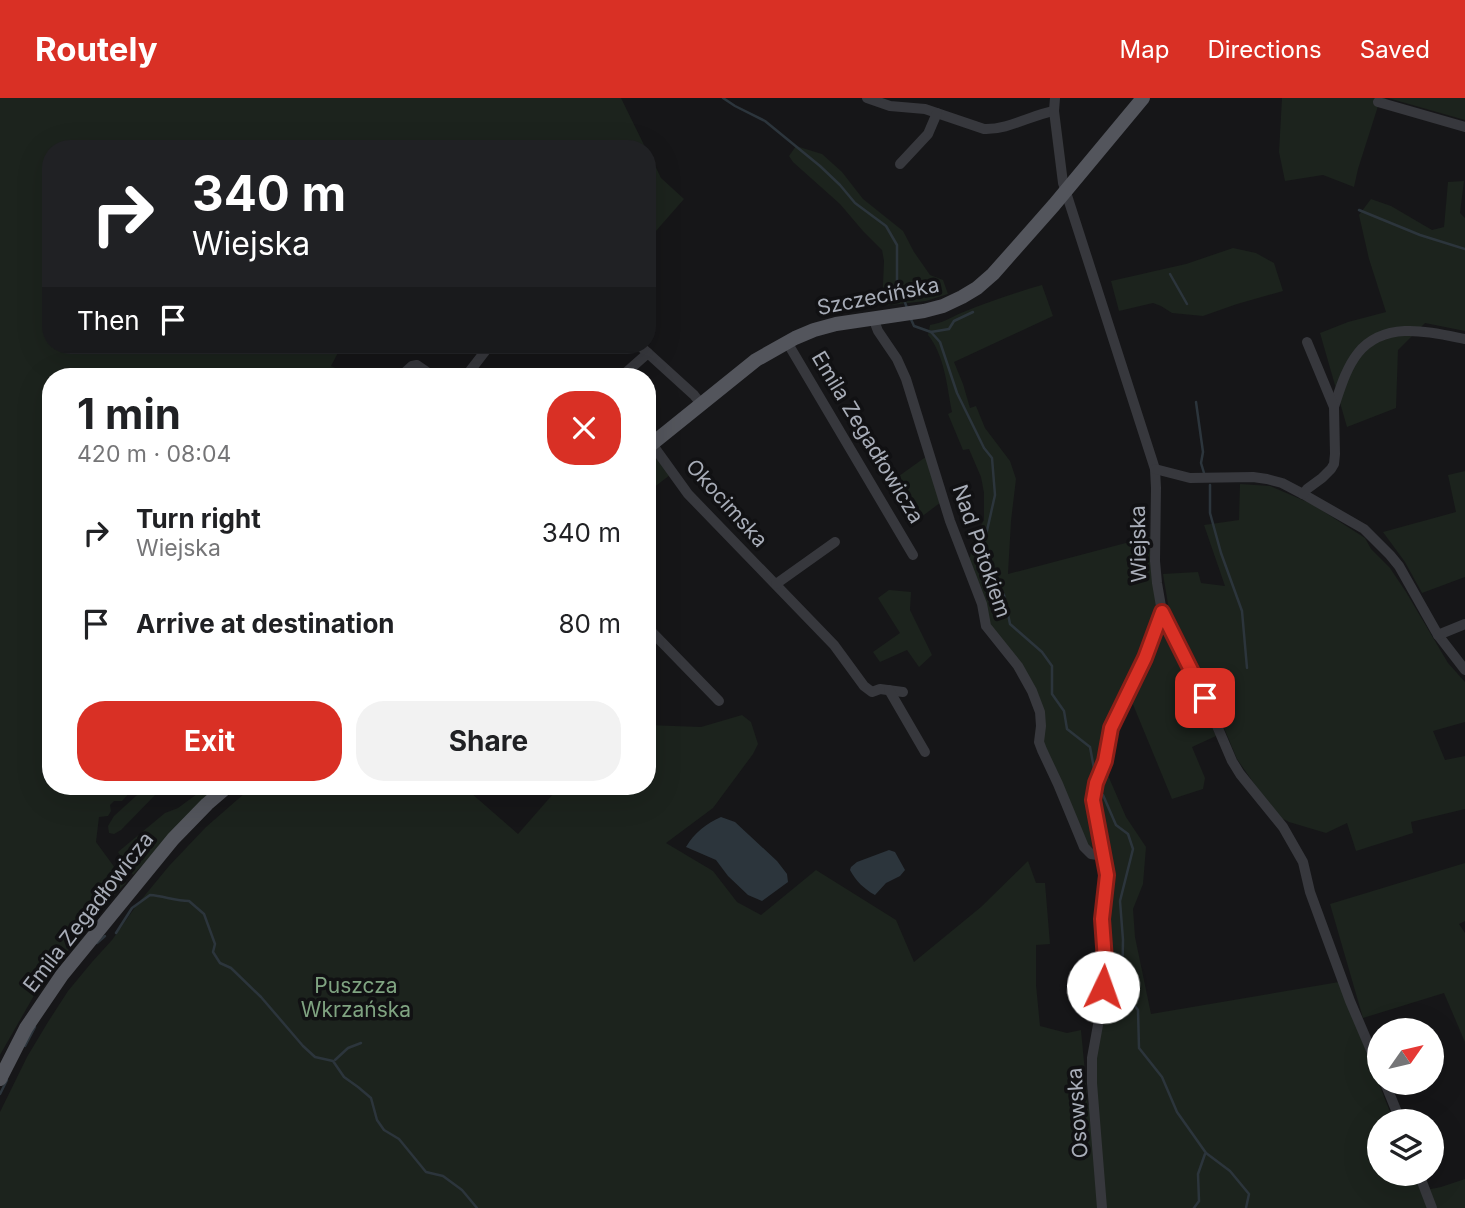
<!DOCTYPE html>
<html lang="en">
<head>
<meta charset="utf-8">
<style>
  :root { --surface:#fff; --page:#f2f2f2; --text:#202124; --muted:#757577; --accent:#d93025 }
  body { margin:0; font-family:Inter,sans-serif; background:var(--page); color:var(--text); height:100vh; display:flex; flex-direction:column; font-size:26px; white-space:nowrap }
  * { box-sizing:border-box; margin:0 }
  p { font-size:23px; color:var(--muted) }
  .icon { flex:none; width:38px; height:38px; fill:none; stroke:currentColor; stroke-width:2; stroke-linecap:round; stroke-linejoin:round }
  .map { position:relative; flex:1; overflow:hidden }
  .details { position:absolute; left:42px; top:270px; width:614px; height:427px; display:flex; flex-direction:column; background:var(--surface); border-radius:28px; box-shadow:0 7px 28px #0002 }
  .details>* { flex:none }
  .banner { position:absolute; left:42px; top:42px; width:614px; height:214px; border-radius:28px; box-shadow:0 7px 28px #0002; background:#202124; color:#fff; overflow:hidden }
  .needle { width:46px; rotate:56deg }
  .fabs { position:absolute; left:1367px; top:920px; display:grid; gap:14px }
  .fabs a { display:grid; place-items:center; width:77px; height:77px; border-radius:50%; background:var(--surface); box-shadow:0 7px 28px #0002; font-size:35px }
  .pin { position:absolute; display:grid; place-items:center; width:60px; height:60px; color:#fff; margin:-30px; border-radius:14px; box-shadow:0 4px 10px #0006 }
  .me { position:absolute; width:77px; margin:-38px; rotate:3deg; stroke-linejoin:round; filter:drop-shadow(0 0 5px #0008) }
  .turn { display:flex; align-items:center; gap:24px; height:147px; padding:0 35px; font-size:32px }
  .turn .icon { width:91px; height:91px; stroke-width:2.5 }
  .turn b { display:block; font-size:49px; line-height:60px }
  .then { display:flex; align-items:center; height:66px; padding:0 35px; background:#0003; gap:14px; font-size:26px }
  .round { display:grid; place-items:center; flex:none; width:74px; height:74px; border-radius:28px; background:var(--page) }
  .overview { display:flex; align-items:center; justify-content:space-between; height:119px; padding:0 35px }
  h1 { font-size:42px; font-weight:700; line-height:52px }
  .cta { display:flex; gap:14px; margin-top:auto; padding:14px 35px }
  .cta a { flex:1; height:80px; border-radius:28px; background:var(--accent); color:#fff; font-size:28px; font-weight:700; line-height:80px; text-align:center }
  .cta a+a { background:var(--page); color:var(--text) }
  ul { padding:0; list-style:none }
  li { display:flex; align-items:center; gap:21px; height:91px; padding:0 35px }
  li div { flex:1 }
  li b { display:block; font-size:26px }
  li em { font-style:normal }
  header { display:flex; align-items:center; gap:42px; box-sizing:border-box; height:98px; padding:0 35px; background:var(--accent); color:#fff }
  header strong { font-size:33px }
  nav { display:flex; gap:38px; margin-inline-start:auto; font-size:24px }
  .map>svg:first-child { display:block }
  .green { fill:#1c231d }
  .water { fill:#2c353c }
  .lines { fill:none; stroke-linecap:round; stroke-linejoin:round }
  .stream { stroke:#2c353c; stroke-width:2.5 }
  .minor { stroke:#37383d; stroke-width:10 }
  .major { stroke:#53555c; stroke-width:14 }
  .route-casing { stroke:#8d1f18; stroke-width:18 }
  .route { stroke:#d93025; stroke-width:12 }
  .labels { text-anchor:middle; dominant-baseline:central; stroke-width:7; stroke-linejoin:round; paint-order:stroke }
  .street-label { font-size:21px; fill:#a8adb8; stroke:#111113 }
  .park-label { font-size:21px; fill:#7fa381; stroke:#111113 }
</style>
</head>
<body>
<header>
<strong>Routely</strong>
<nav><a>Map</a><a>Directions</a><a>Saved</a></nav>
</header>
<div class="map">
<svg width="1465" height="1110" viewBox="0 0 1465 1110">
  <rect width="100%" height="100%" fill="#161618"/>
  <g class="green">
    <path d="M0,0H621L646,51H51V247H342L331,268L354,278H51V688H136L122,703H114L110,707L111,713L108,718L99,719L96,744L126,785L98,814L36,894L0,957Z"/>
    <path d="M1282,0H1386L1378,8L1358,71L1354,89L1323,77L1285,83L1279,54Z"/>
    <path d="M1388,0H1465V22Z"/>
    <path d="M796,48L822,56L842,74L863,101L903,133L914,154L930,177L943,182L948,196L926,203L882,208L884,163L882,152L863,133L840,106L793,64L789,58Z"/>
    <path d="M648,53L661,80L684,101L648,142Z"/>
    <path d="M1464,83L1460,115L1465,120V233L1425,225L1398,252L1396,310L1347,329L1320,235L1348,224L1386,214L1369,161L1359,117L1371,101L1391,108L1432,132L1444,129L1448,84Z"/>
    <path d="M1233,150L1256,155L1274,165L1283,193L1237,206L1203,218L1172,215L1161,208L1153,205L1119,213L1111,183L1186,166Z"/>
    <path d="M1042,187L1053,218L954,264L963,286L970,310L976,308L985,330L1010,363L1016,381L1011,423L1008,476L1156,437L1162,514L1101,652L1107,675L1126,719L1146,749L1143,786L1133,811L1135,839L1151,916L1339,884L1394,1024H1379V1076H1414L1421,1093L1441,1089L1465,1081V1110H0V1014L27,959L48,924L68,893L92,864L112,842L136,808L169,768L206,729L253,688H463L518,736L560,688H648V627L701,629L742,617L751,624L758,646L753,656L713,710L666,745L713,773L737,804L761,817L816,772L896,822L914,864L981,809L1028,763L1036,785H1045L1050,846L1036,847V887L1040,928L1067,935L1081,932L1088,1007L1097,1010L1095,965L1102,926L1118,923L1110,871L1109,776L1106,754L1085,747L1043,649L1042,611L992,532L967,461L970,459L974,440L984,422V395L981,379L969,351L963,352L948,316L952,314C947,289 945,258 928,237L930,227C942,225 950,220 961,215C988,204 1014,195 1042,187Z"/>
    <path d="M927,358L941,404L916,423L892,383Z"/>
    <path d="M658,360L670,377L648,394V368Z"/>
    <path d="M1465,373V479L1422,495L1405,464L1383,434L1456,414L1448,377Z"/>
    <path d="M1240,386L1270,388L1312,406L1365,440L1371,451L1390,470L1406,494L1448,565L1465,584V624L1433,633L1445,662L1465,658V711L1411,724L1413,735L1356,753L1347,725L1326,735L1289,724L1276,717L1237,661L1200,573L1169,512L1163,476L1198,474L1201,485L1225,488L1204,427L1239,422Z"/>
    <path d="M889,492L911,494L910,512L932,557L919,569L907,552L880,564L873,554L900,535L878,500Z"/>
    <path d="M1166,528L1216,638L1192,649L1205,680L1203,691L1172,701L1132,604Z"/>
    <path d="M147,688H156L157,695L121,732L114,736L109,735L108,728L114,718Z"/>
    <path d="M208,688H222L184,723L133,777L118,754L165,715L178,710Z"/>
    <path d="M1465,765V823L1459,826L1465,835V944L1444,895L1363,920L1330,806Z"/>
  </g>
  <g class="water">
    <path d="M721,719L735,724L777,763L787,776L788,784L762,803L748,797L728,778L716,762L686,749C694,735 707,725 721,719Z"/>
    <path d="M889,752L895,754L905,772L900,778L886,785L875,797C864,791 856,783 850,772L851,769L857,764Z"/>
  </g>
  <g class="lines">
    <g class="stream">
      <path d="M723,0L735,8L765,23L820,68L840,87L855,105L886,128L897,147V183L907,210"/>
      <path d="M1359,112L1420,137L1465,151"/>
      <path d="M1170,176L1187,206"/>
      <path d="M910,219L914,228L931,234L940,244L957,295L984,350L992,360L995,397L982,455L989,476L1004,497L1010,526L1042,554L1052,568V596L1064,613L1067,631L1090,649L1095,676"/>
      <path d="M931,234L949,231L954,223L973,214"/>
      <path d="M1196,304L1203,354L1201,365L1204,375"/>
      <path d="M1210,387V415L1221,455L1242,513L1247,570"/>
      <path d="M1103,697L1116,727L1128,736L1133,751L1120,803L1123,842L1122,891L1138,912L1139,950L1162,979L1177,1014L1206,1055L1230,1073L1249,1096L1246,1110"/>
      <path d="M116,835L132,810L150,797C164,798 175,803 189,803L204,816L215,846L213,854L220,865L231,870L261,899L303,948L315,959L333,963L344,979L358,989L371,1000L377,1022L384,1032L399,1041L426,1074L443,1078L462,1092L477,1110"/>
      <path d="M97,845L105,838"/>
      <path d="M25,948L35,929"/>
      <path d="M335,962L348,950L361,945"/>
      <path d="M0,996L7,982"/>
      <path d="M1194,1110L1199,1103L1198,1076L1205,1056"/>
    </g>
    <g class="minor">
      <path d="M867,0L890,8L925,11L984,31C1008,32 1031,17 1054,13"/>
      <path d="M1055,0L1054,13L1063,85L1155,371L1156,390L1155,463L1157,485L1162,514L1205,600L1232,663L1240,676L1283,729L1303,764L1310,794L1350,903L1379,971"/>
      <path d="M1378,4L1465,29"/>
      <path d="M900,66L928,36L937,15"/>
      <path d="M873,220L878,233L897,261L906,281L950,423L982,506L986,528L1018,568L1032,593L1040,614L1041,628L1039,644L1042,652L1058,686L1084,749L1091,756L1104,758"/>
      <path d="M787,244L913,457"/>
      <path d="M639,247L694,297L701,306"/>
      <path d="M401,278L412,268L417,267L433,278"/>
      <path d="M466,278L490,247"/>
      <path d="M622,278L648,255"/>
      <path d="M1334,309C1340,291 1346,270 1358,255C1385,222 1430,234 1465,241"/>
      <path d="M652,346L688,396L834,547L864,588L872,594L880,591L903,594"/>
      <path d="M1155,371L1190,380L1253,379L1267,381L1282,385L1303,396L1364,431L1390,457L1399,468L1438,537L1465,572"/>
      <path d="M1303,396L1307,391L1322,380L1331,371L1334,366L1335,356L1334,309L1307,244"/>
      <path d="M776,486L835,444"/>
      <path d="M648,530L719,603"/>
      <path d="M1438,537L1465,526"/>
      <path d="M889,592L925,654"/>
      <path d="M1385,985L1401,1024"/>
      <path d="M1419,1076L1432,1110"/>
      <path d="M1102,1110L1092,985V960L1100,916L1105,862L1103,821L1107,777L1093,703L1096,686L1105,663L1111,630L1145,560L1162,514"/>
    </g>
    <g class="major">
      <path d="M648,349L756,262L795,240L814,232L836,226L924,213L943,208L962,199L977,190L993,176L1054,107L1143,0"/>
      <path d="M0,981L26,930L62,877L173,741L207,706L228,688"/>
    </g>
  </g>
  <g class="lines">
    <g class="route-casing">
      <path id="route" d="M1103,889L1105,862L1102,821L1107,777L1093,702L1096,685L1105,663L1111,630L1145,560L1162,514L1205,600"/>
    </g>
    <use href="#route" class="route"/>
  </g>
  <g class="labels">
    <g class="street-label">
      <text transform="translate(878 198) rotate(-11)">Szczecińska</text>
      <text transform="translate(868 339) rotate(59)">Emila Zegadłowicza</text>
      <text transform="translate(727 405) rotate(48)">Okocimska</text>
      <text transform="translate(1138 446) rotate(-91)">Wiejska</text>
      <text transform="translate(982 453) rotate(71)">Nad Potokiem</text>
      <text transform="translate(88 814) rotate(-52)">Emila Zegadłowicza</text>
      <text transform="translate(1077 1015) rotate(-94)">Osowska</text>
    </g>
    <g class="park-label">
      <text x="356" y="887">Puszcza<tspan x="356" dy="24">Wkrzańska</tspan></text>
    </g>
  </g>
</svg>
<div class="fabs">
<a><svg class="needle" viewBox="-14 -14 28 28"><path d="M0-13l5 13h-10z" fill="#e53935"/><path d="M0 13l5-13h-10z" fill="#757577"/></svg></a>
<a><svg class="icon" aria-label="layers" viewBox="0 0 24 24"><path d="M12 4l9 5-9 5-9-5zM3 14l9 5 9-5"/></svg></a>
</div>
<div class="pin" style="left:1205px;top:600px;background:#d93025"><svg class="icon" aria-label="arrive" viewBox="0 0 24 24"><path d="M6 21V4h12l-3 4 3 4H6"/></svg></div>
<svg class="me" style="left:1103px;top:889px" viewBox="-20 -20 40 40"><circle r="19" fill="#fff"/><path d="M0-13L10 11 0 6-10 11z" fill="#d93025"/></svg>
<div class="banner">
<div class="turn"><svg class="icon" aria-label="right" viewBox="0 0 24 24"><path d="M7 20v-9h11M14 6l5 5-5 5"/></svg><div><b>340 m</b>Wiejska</div></div>
<div class="then">Then<svg class="icon" aria-label="arrive" viewBox="0 0 24 24"><path d="M6 21V4h12l-3 4 3 4H6"/></svg></div>
</div>
<section class="details">
<div class="overview"><div><h1>1 min</h1><p>420 m · 08:04</p></div><a class="round" style="background:#d93025;color:#fff"><svg class="icon" aria-label="close" viewBox="0 0 24 24"><path d="M6 6l12 12M18 6L6 18"/></svg></a></div>
<ul>
<li><svg class="icon" aria-label="right" viewBox="0 0 24 24"><path d="M7 20v-9h11M14 6l5 5-5 5"/></svg><div><b>Turn right</b><p>Wiejska</p></div><em>340 m</em></li>
<li><svg class="icon" aria-label="arrive" viewBox="0 0 24 24"><path d="M6 21V4h12l-3 4 3 4H6"/></svg><div><b>Arrive at destination</b></div><em>80 m</em></li>
</ul>
<div class="cta"><a>Exit</a><a>Share</a></div>
</section>
</div>
</body>
</html>
